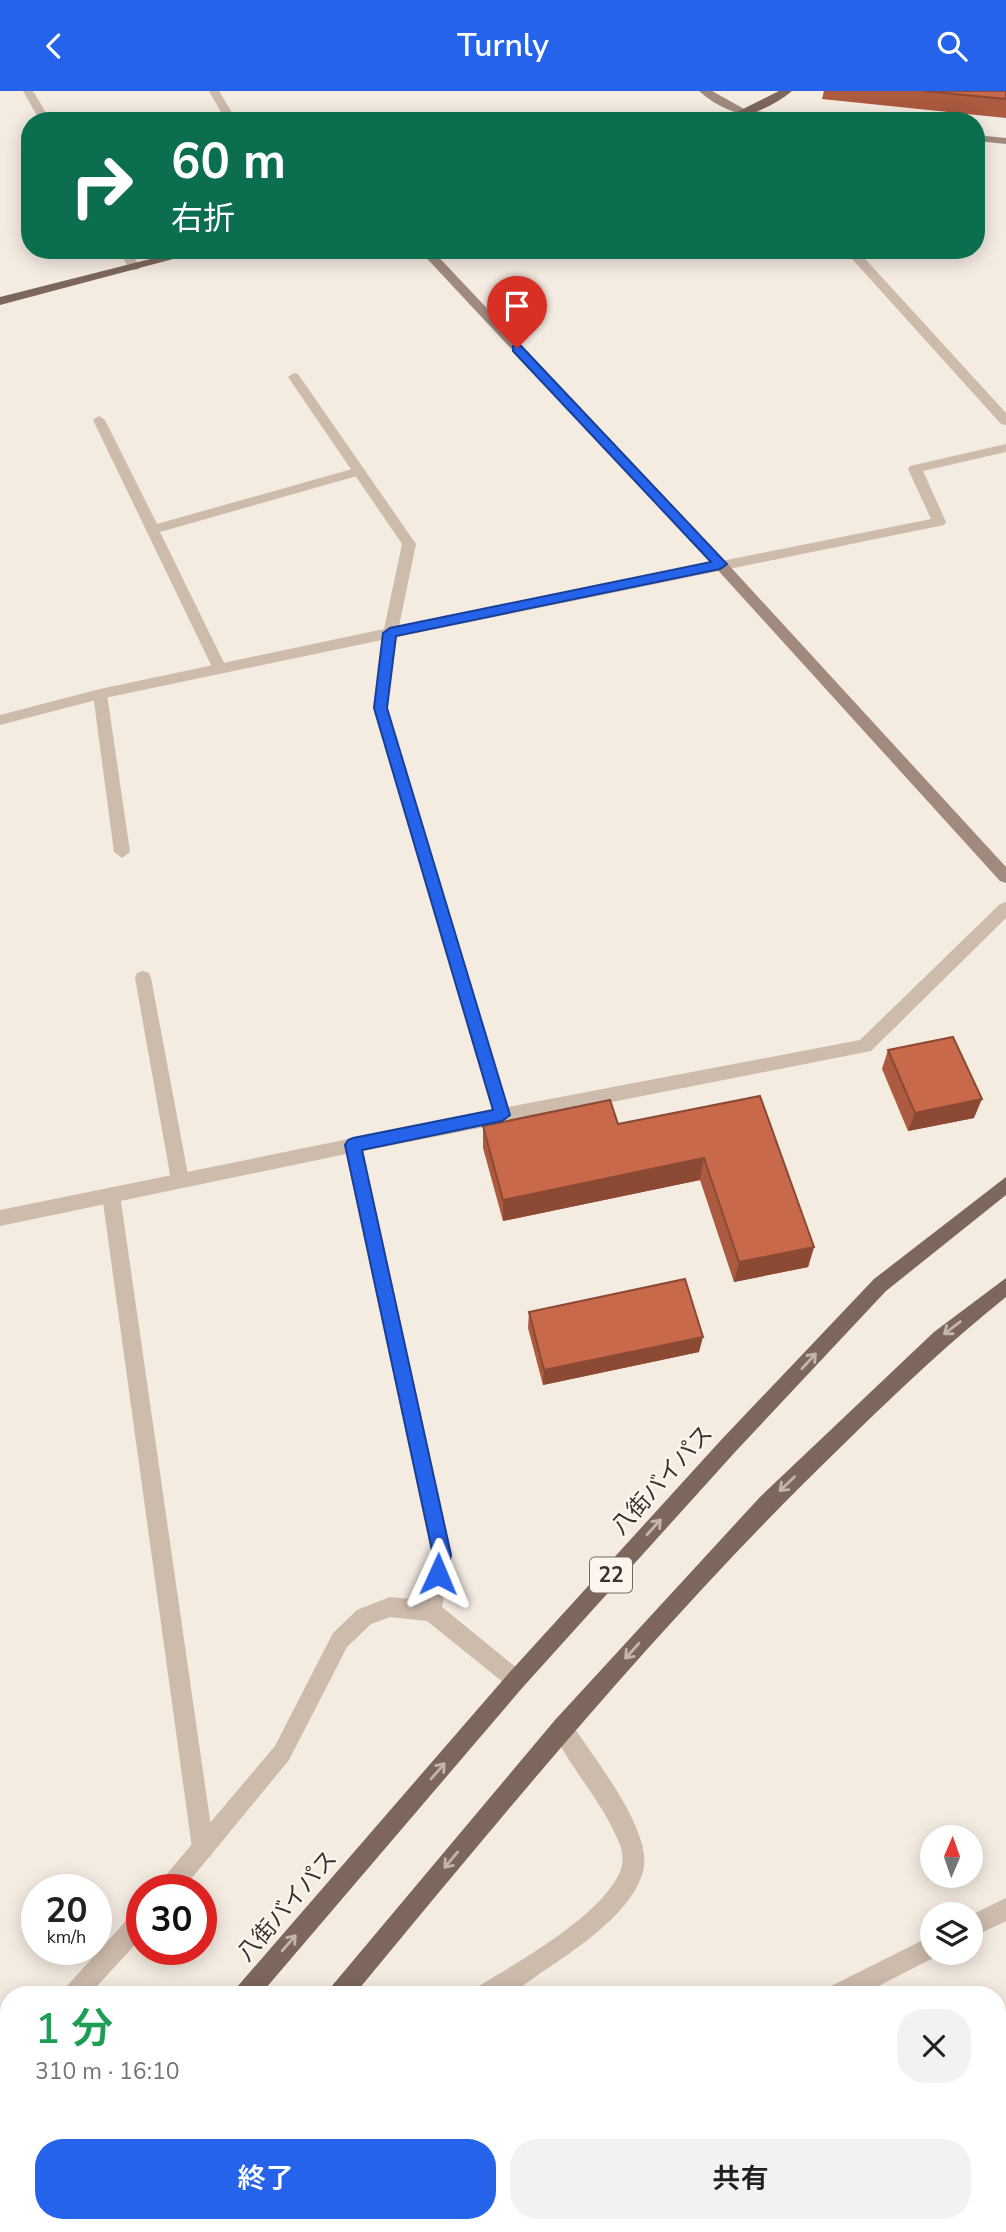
<!DOCTYPE html>
<html lang="ja">
<head>
<meta charset="utf-8">
<style>
  :root { --surface:#fff; --page:#f2f2f2; --text:#202124; --muted:#757577; --accent:#2563eb }
  body { margin:0; font-family:"Nunito Sans","Noto Sans JP",sans-serif; background:var(--page); color:var(--text); height:100vh; display:flex; flex-direction:column; font-size:26px; white-space:nowrap }
  * { box-sizing:border-box; margin:0 }
  p { font-size:23px; color:var(--muted) }
  .icon { flex:none; width:38px; height:38px; fill:none; stroke:currentColor; stroke-width:2; stroke-linecap:round; stroke-linejoin:round }
  .map { position:relative; flex:1; overflow:hidden }
  .details { position:absolute; left:0px; top:1895px; width:1006px; height:247px; display:flex; flex-direction:column; background:var(--surface); border-radius:28px 28px 0 0; box-shadow:0 4px 18px #0003 }
  .details>* { flex:none }
  .top-card { position:absolute; left:21px; top:21px; width:964px; height:147px; border-radius:28px; box-shadow:0 4px 18px #0003; background:#0b6e4f; color:#fff; overflow:hidden }
  .needle { width:46px; rotate:2deg }
  .tools { position:absolute; left:920px; top:1734px; display:grid; gap:14px }
  .tools a { display:grid; place-items:center; width:63px; height:63px; border-radius:50%; background:var(--surface); box-shadow:0 4px 18px #0003; font-size:35px }
  .speed { position:absolute; left:21px; top:1783px; display:flex; gap:14px; font-size:35px; font-weight:700; text-align:center }
  .speed>* { display:grid; place-content:center; width:91px; height:91px; border-radius:50%; background:var(--surface); box-shadow:0 4px 18px #0003; line-height:1 }
  .speed small { font-size:18px; font-weight:400 }
  .speed .limit { border:10px solid #d22; background:#fff; color:#111 }
  .pin { position:absolute; display:grid; place-items:center; width:60px; height:60px; color:#fff; margin:-72px -30px; border-radius:50% 50% 50% 0; rotate:-45deg; box-shadow:0 0 7px #0007 }
  .pin .icon { rotate:45deg }
  .me { position:absolute; width:77px; margin:-38px; rotate:1deg; stroke-linejoin:round; filter:drop-shadow(0 0 5px #0008) }
  .turn { display:flex; align-items:center; gap:24px; height:147px; padding:0 35px; font-size:32px }
  .turn .icon { width:91px; height:91px; stroke-width:2.5 }
  .turn b { display:block; font-size:49px; line-height:60px }
  .round { display:grid; place-items:center; flex:none; width:74px; height:74px; border-radius:28px; background:var(--page) }
  .headline { display:flex; align-items:center; justify-content:space-between; height:119px; padding:0 35px }
  h1 { font-size:42px; font-weight:600; line-height:52px; color:#1e9e55 }
  .action { display:flex; gap:14px; margin-top:auto; padding:14px 35px }
  .action a { flex:1; height:80px; border-radius:28px; background:var(--accent); color:#fff; font-size:28px; font-weight:600; line-height:80px; text-align:center }
  .action a+a { background:var(--page); color:var(--text) }
  header { display:flex; justify-content:space-between; align-items:center; height:91px; padding:0 35px; background:var(--accent); color:#fff; font-size:32px; font-weight:600 }
  .map>svg:first-child { display:block }
  .lines { fill:none; stroke-linecap:round; stroke-linejoin:round }
  .lane { fill:#cdbbac; fill-rule:evenodd }
  .street { fill:#cdbbac; fill-rule:evenodd }
  .secondary { fill:#a18a7d; fill-rule:evenodd }
  .primary { fill:#7d675c; fill-rule:evenodd }
  .wall { fill:#ac5a40 }
  .shaded-wall { fill:#8c4a34 }
  .building { fill:#c8694b; stroke:#8c4a34; stroke-width:2 }
  .oneway { stroke:#c2b5ac }
  .route { fill:#2563eb; stroke:#184099; stroke-width:2 }
  .labels { text-anchor:middle; dominant-baseline:central; stroke-width:5; stroke-linejoin:round; paint-order:stroke }
  .shield { fill:#fbf5ee; stroke:#756b66; stroke-width:2 }
  .shield-label { font-size:21px; font-weight:bold; fill:#3b302b }
  .street-label { font-size:23px; fill:#3b302b; stroke:#fbf5ee }
</style>
</head>
<body>
<header><svg class="icon" aria-label="back" viewBox="0 0 24 24"><path d="M15 5l-7 7 7 7"/></svg>Turnly<svg class="icon" aria-label="search" viewBox="0 0 24 24"><circle cx="10" cy="10" r="6"/><path d="M15 15l6 6"/></svg></header>
<div class="map">
<svg width="1006" height="2141" viewBox="0 0 1006 2141">
  <rect width="100%" height="100%" fill="#f4ebe1"/>
  <g class="lines">
    <g class="lane">
      <path d="M23,0H33L51,30H40Z"/>
      <path d="M209,0H219L237,30H226Z"/>
      <path d="M118,159H130L140,176L138,179H130Z"/>
      <path d="M99,325L105,329L157,433L359,376L366,380L364,383L160,441L227,578L225,582H215L213,578L93,329Z"/>
      <path d="M100,598L107,603L130,761L122,767L114,761L93,603Z"/>
      <path d="M143,880L149,882L151,887L189,1089L186,1094L180,1097L174,1094L171,1089L135,887L137,882Z"/>
      <path d="M111,1096L117,1099L120,1104L214,1757L211,1765L203,1768L195,1765L192,1757L102,1104L105,1099Z"/>
    </g>
    <g class="street">
      <path d="M743,19L748,22L749,30H738V22Z"/>
      <path d="M844,159H857L1006,322V334L1001,333Z"/>
      <path d="M294,282L298,283L416,453L399,535L931,428L908,378L910,375L1006,353V361L923,380L946,431L944,434L397,546L387,617L508,1016L860,949L1000,813L1006,811V827L871,960L363,1060L452,1464L442,1516L523,1582L526,1589L523,1596L516,1599L509,1596L427,1530L390,1526L371,1533L347,1556L289,1669L182,1799H157L160,1791L275,1655L333,1542L357,1519L390,1506L423,1509L432,1464L346,1063L0,1135V1119L492,1019L373,617L382,549L100,608L0,634V624L100,598L384,538L402,453L288,286Z"/>
      <path d="M562,1625L569,1629C592,1664 640,1724 644,1764C650,1812 572,1861 538,1884C529,1890 516,1901 506,1904C497,1907 483,1904 474,1904L477,1896C518,1871 598,1827 619,1783C625,1771 623,1759 617,1747C600,1707 568,1675 551,1636L555,1629Z"/>
      <path d="M1006,1807V1830L971,1847V1824Z"/>
      <path d="M142,1818V1846L89,1904H63L66,1896L134,1821Z"/>
      <path d="M933,1844V1862L941,1863L861,1904H826L829,1896Z"/>
      <path d="M9,1967V1995L0,1999V1971Z"/>
      <path d="M270,2133H297L294,2141H267Z"/>
    </g>
    <g class="secondary">
      <path d="M699,0H712L746,19L816,27L821,30C778,30 733,31 699,0Z"/>
      <path d="M976,44L1006,47V53L976,50Z"/>
      <path d="M419,159H432L725,470L1006,776V792L1000,790L715,476Z"/>
    </g>
    <g class="primary">
      <path d="M779,0H792C770,19 736,30 707,30L739,20Z"/>
      <path d="M186,159H207L0,214V206Z"/>
      <path d="M1006,1086V1104L886,1200L736,1360L523,1596L260,1904H234L237,1896L509,1582L722,1348L874,1188Z"/>
      <path d="M1006,1187V1206C951,1250 900,1298 849,1348C670,1520 512,1713 354,1904H328L331,1896L555,1629L760,1406L934,1241Z"/>
      <path d="M32,2133H60L57,2141H29Z"/>
      <path d="M132,2133H159L156,2141H129Z"/>
    </g>
  </g>
  <g class="wall">
    <path d="M824,0H1006V27L822,8Z"/>
    <path d="M888,959L974,1027L908,1040L882,978Z"/>
    <path d="M760,1005L814,1156L808,1176L734,1191L700,1089L503,1130L483,1057V1035L618,1033Z"/>
    <path d="M529,1221L699,1261L543,1294L528,1237Z"/>
  </g>
  <g class="shaded-wall">
    <path d="M982,1008L974,1027L908,1040L915,1022Z"/>
    <path d="M704,1067L700,1089L503,1130V1109Z"/>
    <path d="M814,1156L808,1176L734,1191L739,1171Z"/>
    <path d="M703,1246L699,1261L543,1294L544,1279Z"/>
  </g>
  <g class="building">
    <path d="M924,0H1006V8Z"/>
    <path d="M953,946L982,1008L915,1022L888,959Z"/>
    <path d="M760,1005L814,1156L739,1171L704,1067L503,1109L483,1035L610,1009L618,1033Z"/>
    <path d="M685,1188L703,1246L544,1279L529,1221Z"/>
  </g>
  <defs><path id="oneway-shaft" d="M-6 0H5M1.5-3L5.5 0L1.5 3" fill="none" stroke-width="1.6" stroke-linecap="round" stroke-linejoin="round" transform="scale(1.75)"/></defs>
  <g class="oneway">
    <use href="#oneway-shaft" transform="translate(952 1237) rotate(142)"/>
    <use href="#oneway-shaft" transform="translate(809 1270) rotate(-47)"/>
    <use href="#oneway-shaft" transform="translate(787 1393) rotate(136)"/>
    <use href="#oneway-shaft" transform="translate(654 1436) rotate(-48)"/>
    <use href="#oneway-shaft" transform="translate(632 1560) rotate(132)"/>
    <use href="#oneway-shaft" transform="translate(438 1680) rotate(-49)"/>
    <use href="#oneway-shaft" transform="translate(451 1769) rotate(130)"/>
    <use href="#oneway-shaft" transform="translate(289 1852) rotate(-49)"/>
  </g>
  <path class="route" d="M517,254L521,255L727,473L720,478L396,545L387,617L510,1024L502,1030L362,1059L451,1464L445,1489L438,1492L432,1489L429,1483L433,1464L345,1054L348,1049L353,1047L493,1019L374,617L383,542L390,537L711,471L513,260V255Z"/>
  <g class="labels">
    <rect class="shield" x="590" y="1466.5" width="42" height="35" rx="5"/>
    <g class="shield-label">
      <text x="611" y="1484">22</text>
    </g>
    <g class="street-label">
      <text transform="translate(662 1389) rotate(-48)">八街バイパス</text>
      <text transform="translate(287 1815) rotate(-49)">八街バイパス</text>
    </g>
  </g>
</svg>
<div class="tools">
<a><svg class="needle" viewBox="-14 -14 28 28"><path d="M0-13l5 13h-10z" fill="#e53935"/><path d="M0 13l5-13h-10z" fill="#757577"/></svg></a>
<a><svg class="icon" aria-label="layers" viewBox="0 0 24 24"><path d="M12 4l9 5-9 5-9-5zM3 14l9 5 9-5"/></svg></a>
</div>
<div class="speed"><div>20<small>km/h</small></div><div class="limit">30</div></div>
<div class="pin" style="left:517px;top:257px;background:#d93025"><svg class="icon" aria-label="arrive" viewBox="0 0 24 24"><path d="M6 21V4h12l-3 4 3 4H6"/></svg></div>
<svg class="me" style="left:438px;top:1483px" viewBox="-20 -20 40 40"><path d="M0-17L14 15 0 8-14 15z" fill="#2563eb" stroke="#fff" stroke-width="4"/></svg>
<div class="top-card">
<div class="turn"><svg class="icon" aria-label="right" viewBox="0 0 24 24"><path d="M7 20v-9h11M14 6l5 5-5 5"/></svg><div><b>60 m</b>右折</div></div>
</div>
<section class="details">
<div class="headline"><div><h1>1 分</h1><p>310 m · 16:10</p></div><a class="round"><svg class="icon" aria-label="close" viewBox="0 0 24 24"><path d="M6 6l12 12M18 6L6 18"/></svg></a></div>
<div class="action"><a>終了</a><a>共有</a></div>
</section>
</div>
</body>
</html>
